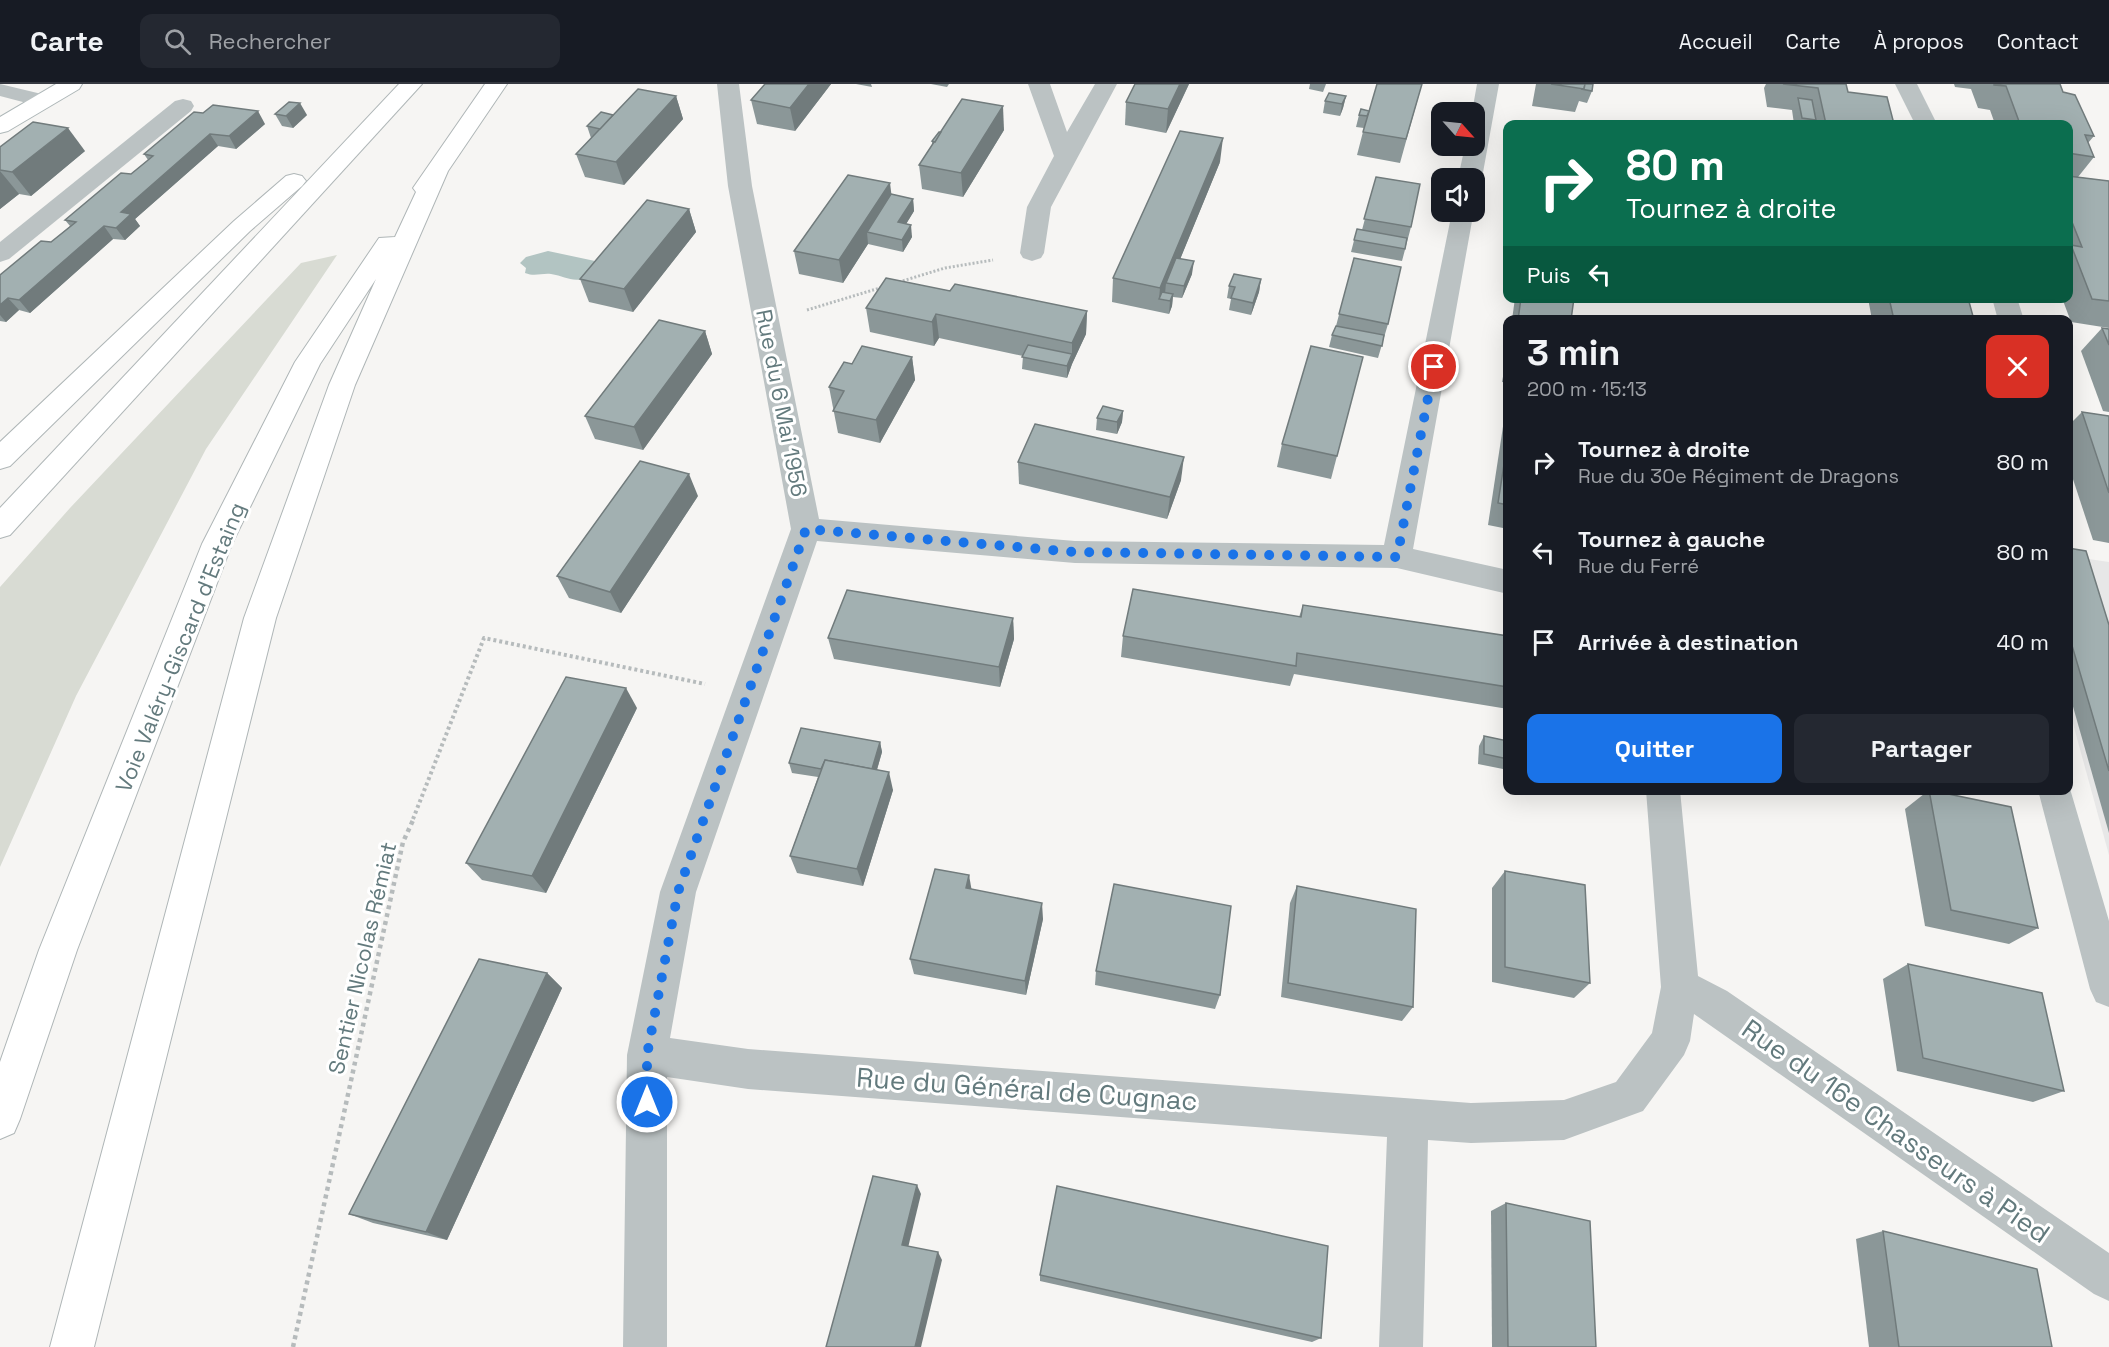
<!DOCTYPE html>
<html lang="fr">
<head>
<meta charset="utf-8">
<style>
  :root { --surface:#171b24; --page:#242831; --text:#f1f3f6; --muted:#9ea1a6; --line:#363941; --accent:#1a73e8 }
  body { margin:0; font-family:"Space Grotesk",sans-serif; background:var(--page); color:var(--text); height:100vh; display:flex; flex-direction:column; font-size:22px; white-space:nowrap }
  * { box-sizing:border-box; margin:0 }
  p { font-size:20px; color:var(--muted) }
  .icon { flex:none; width:33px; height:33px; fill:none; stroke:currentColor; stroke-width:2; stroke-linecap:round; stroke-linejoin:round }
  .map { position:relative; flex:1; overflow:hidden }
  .panel { position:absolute; left:1503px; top:231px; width:570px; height:480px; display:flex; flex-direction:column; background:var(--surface); border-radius:12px; box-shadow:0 6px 24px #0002 }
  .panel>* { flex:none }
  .guide { position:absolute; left:1503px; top:36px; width:570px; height:183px; border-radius:12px; box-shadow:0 6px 24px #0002; background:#0b6e4f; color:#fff; overflow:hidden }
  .needle { width:39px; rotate:117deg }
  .tools { position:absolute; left:1431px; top:18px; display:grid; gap:12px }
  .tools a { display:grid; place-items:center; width:54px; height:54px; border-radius:12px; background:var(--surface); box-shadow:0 6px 24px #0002; font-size:30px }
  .pin { position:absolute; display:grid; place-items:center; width:51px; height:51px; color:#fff; margin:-26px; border:3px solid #fff; border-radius:50%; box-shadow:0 2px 6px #0007 }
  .me { position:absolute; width:66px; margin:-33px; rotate:0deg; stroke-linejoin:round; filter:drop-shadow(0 0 4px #0008) }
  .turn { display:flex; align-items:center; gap:21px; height:126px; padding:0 24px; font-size:27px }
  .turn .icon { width:78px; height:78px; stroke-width:2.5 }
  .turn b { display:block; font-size:42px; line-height:51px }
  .then { display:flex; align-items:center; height:57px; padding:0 24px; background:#0003; gap:12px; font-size:22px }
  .round { display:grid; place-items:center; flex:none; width:63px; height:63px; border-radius:12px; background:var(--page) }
  .head { display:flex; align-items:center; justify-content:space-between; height:102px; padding:0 24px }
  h1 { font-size:36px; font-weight:600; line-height:45px }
  .primary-button { display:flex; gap:12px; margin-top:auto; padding:12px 24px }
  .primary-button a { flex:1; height:69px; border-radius:12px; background:var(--accent); color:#fff; font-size:24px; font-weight:600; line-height:69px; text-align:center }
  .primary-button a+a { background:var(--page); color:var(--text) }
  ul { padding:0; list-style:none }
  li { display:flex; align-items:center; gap:18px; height:90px; padding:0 24px }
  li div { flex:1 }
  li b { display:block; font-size:22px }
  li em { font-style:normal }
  header { display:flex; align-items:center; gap:36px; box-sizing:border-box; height:84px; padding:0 30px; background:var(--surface); border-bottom:2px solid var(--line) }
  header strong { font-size:28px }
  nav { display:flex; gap:33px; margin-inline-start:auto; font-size:21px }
  .search { width:420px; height:54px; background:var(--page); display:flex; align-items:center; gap:15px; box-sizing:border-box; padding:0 21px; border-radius:12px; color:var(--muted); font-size:22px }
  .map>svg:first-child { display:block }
  .built { fill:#e7e7e7 }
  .green { fill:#d8dbd3 }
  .water { fill:#b2c4c2 }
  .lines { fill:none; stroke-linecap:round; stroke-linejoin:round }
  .secondary-casing { stroke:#aeb7b8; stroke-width:2 }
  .highway-casing { stroke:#afb6b7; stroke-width:2 }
  .path-far2 { stroke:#b6bbbc; stroke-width:3; stroke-dasharray:2 2; stroke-linecap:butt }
  .path-far1 { stroke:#b6bbbc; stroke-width:4; stroke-dasharray:3 3; stroke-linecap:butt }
  .path { stroke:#b6bbbc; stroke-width:4.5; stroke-dasharray:4 4; stroke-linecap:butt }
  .street { fill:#bbc2c3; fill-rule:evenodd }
  .secondary { fill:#fff; fill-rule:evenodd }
  .highway { fill:#fff; fill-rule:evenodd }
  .wall { fill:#8b9798 }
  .shaded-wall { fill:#717b7c }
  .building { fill:#a2b0b1; stroke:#717b7c; stroke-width:1.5 }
  .route { stroke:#1a73e8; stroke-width:10; stroke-dasharray:0 18 }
  .labels { text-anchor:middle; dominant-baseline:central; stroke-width:6; stroke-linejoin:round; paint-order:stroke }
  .street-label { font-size:22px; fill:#637a7d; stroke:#fff }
  .near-street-label { font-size:27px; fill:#637a7d; stroke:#fff }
</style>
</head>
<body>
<header>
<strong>Carte</strong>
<div class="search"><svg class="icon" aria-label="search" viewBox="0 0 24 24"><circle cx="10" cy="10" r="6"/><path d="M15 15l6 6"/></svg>Rechercher</div>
<nav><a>Accueil</a><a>Carte</a><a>À propos</a><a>Contact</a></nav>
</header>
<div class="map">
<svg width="2109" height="1263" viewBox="0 0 2109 1263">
  <rect width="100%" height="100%" fill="#f6f5f3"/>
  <path class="built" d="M2068,472L2109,478V771L2069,625Z"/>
  <path class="green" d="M337,171L206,365L76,612L0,783V503L70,424L301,179Z"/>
  <path class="water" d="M548,167L595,177L586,194C572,199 565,192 551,190C541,189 535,193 525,189L526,184L520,179L526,173Z"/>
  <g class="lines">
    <g class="secondary-casing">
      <path id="secondary" d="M56,0H82L79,5L8,47L0,49V33Z"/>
    </g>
    <g class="highway-casing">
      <g id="highway">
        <path d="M399,0H422L10,451L0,454V424Z"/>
        <path d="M485,0H507L448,87L355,301L276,534L94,1263H50L244,534L329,301L376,195L320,280L232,460L77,866L20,1035L14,1049L0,1055V978L39,866L202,460L295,278L379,154L395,153L416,108L413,104Z"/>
        <path d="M294,90L302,92L306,97L302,102L250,147L10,382L0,385V358L234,137L286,92Z"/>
      </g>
    </g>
    <g class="path-far2">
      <path d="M899,198L945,184L993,176"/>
      <path d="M807,226L883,203"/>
    </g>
    <path class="path-far1" d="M413,735L484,554L705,600"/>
    <path class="path" d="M293,1263L403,758L414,734"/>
    <g class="street">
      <path d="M0,0L50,12L53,17L50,22L42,23L0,12Z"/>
      <path d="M717,0H739L752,102L819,435L1075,457L1384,461L1452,128L1474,126L1413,465L1508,486V510L1397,484L1075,479L817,457L696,808L670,954L748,965L1471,1019L1564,1016L1616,998L1652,949L1661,903L1646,706H1680L1698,892L1727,907L2109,1169V1217L2094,1210L1694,930L1690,957L1684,971L1643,1027L1564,1056L1471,1059L1428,1056L1423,1263H1379L1387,1053L748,1005L667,993V1263H623L627,971L660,808L791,445L728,102Z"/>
      <path d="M1028,0H1050L1067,48L1095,0H1117L1051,123L1044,169L1041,174L1032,177L1023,174L1020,169L1027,123L1054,72Z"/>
      <path d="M1477,0H1499L1482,94L1474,100V94H1458L1465,62H1474V28H1472Z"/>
      <path d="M1895,0H1917L1937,40H1915Z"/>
      <path d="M183,15L191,17L194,22L191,27L9,175L0,178V158L175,17Z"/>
      <path d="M1992,214H2017L2024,236H1998Z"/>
      <path d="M2068,698L2109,837V923L2096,918L2090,905L2038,706H2068Z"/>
    </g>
    <use href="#secondary" class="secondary"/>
    <use href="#highway" class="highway"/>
  </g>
  <g class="wall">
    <path d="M765,0H831L795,47L757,40L751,16Z"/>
    <path d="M856,0H871L872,3Z"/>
    <path d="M931,0H949L947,3Z"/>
    <path d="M1135,0H1189L1166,49L1125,41L1126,18Z"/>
    <path d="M1310,0H1326L1323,8L1309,5Z"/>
    <path d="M1422,0L1400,79L1357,71L1364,44L1356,43L1359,31L1369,27Z"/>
    <path d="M1536,0H1593L1592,7L1587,19L1579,17L1575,28L1532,22Z"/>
    <path d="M1766,0H1846L1848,8L1894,40H1794L1792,26L1767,23L1764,4Z"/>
    <path d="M1954,0H2060L2063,8L2094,52L2088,59L2094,73L2078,93L2109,97V244L2071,238L2062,214H2068V40H1995L1990,26L1978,24L1971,5L1955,3Z"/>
    <path d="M676,12L683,35L624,101L585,93L576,70L591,54L587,42L613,31Z"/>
    <path d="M1346,12L1343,24L1340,32L1323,29L1325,17Z"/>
    <path d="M203,29L265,40L236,65L218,62L135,135L140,142L125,156L113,155L30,229L19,226L6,238L0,237V191L51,158L70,142L65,136L131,90L148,76L144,70Z"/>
    <path d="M275,30L307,31L293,44L282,42Z"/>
    <path d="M1004,46L963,113L922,105L919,81L932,61V57Z"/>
    <path d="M0,63L85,67L31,112L19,110L0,125Z"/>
    <path d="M1220,78L1180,175L1192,190L1182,214L1173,213L1172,222L1169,230L1112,218L1113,194Z"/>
    <path d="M1376,93L1411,143L1402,177L1351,168L1357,145L1362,146Z"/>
    <path d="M891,110L913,115L914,127L906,140L912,153L903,168L868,160L843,199L799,190L794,167Z"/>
    <path d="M689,125L696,148L633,228L589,218L580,195Z"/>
    <path d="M1354,174L1388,240L1378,274L1329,263L1332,251L1336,242Z"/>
    <path d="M1261,195L1259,208L1251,231L1229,226L1231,215L1227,214L1229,202Z"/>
    <path d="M950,207L1087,227L1086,250L1072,280L1067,294L1022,285L1023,272L939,254L934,262L870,248L866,224Z"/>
    <path d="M1515,214H1574L1571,236H1512Z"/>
    <path d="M1868,214H1968L1974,236H1872Z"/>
    <path d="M2102,244L2109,245V328L2103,327L2081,267Z"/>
    <path d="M705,247L712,270L643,366L595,355L585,332Z"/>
    <path d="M1508,265V299L1502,298Z"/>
    <path d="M912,273L915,296L880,359L838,349L829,303L852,280Z"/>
    <path d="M1123,327L1122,338L1117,350L1096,346L1097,334Z"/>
    <path d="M1508,327V445L1488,441L1504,336Z"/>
    <path d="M2082,328L2109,332V459L2093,456L2068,380V342Z"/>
    <path d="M1282,360L1337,372L1331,395L1277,383Z"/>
    <path d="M1018,378L1181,396L1167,435L1019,400Z"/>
    <path d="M698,412L621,529L569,514L557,492Z"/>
    <path d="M2068,464L2109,541V749L2068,605Z"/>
    <path d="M1303,521L1508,552V625L1294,590L1290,602L1121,573L1123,552L1299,533Z"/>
    <path d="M1013,534L1014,555L1000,603L834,575L828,554Z"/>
    <path d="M637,624L546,809L482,796L466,779Z"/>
    <path d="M1484,652L1508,657V686L1478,680L1479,662Z"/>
    <path d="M880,658L882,668L877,686L893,706L863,802L797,789L790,772L818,693L792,689L789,679Z"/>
    <path d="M1929,706L2038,844L2009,860L1925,842L1905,725Z"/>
    <path d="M1505,787L1590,899L1574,914L1492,898V804Z"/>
    <path d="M1297,802L1413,923L1402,937L1281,913L1290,819Z"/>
    <path d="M972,806L1043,835L1026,911L914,890L910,875Z"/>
    <path d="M1908,880L2064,1007L2033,1018L1897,987L1883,895Z"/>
    <path d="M1096,887L1220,911L1215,925L1095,901Z"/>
    <path d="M547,889L562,904L447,1156L373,1139L349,1130Z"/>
    <path d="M1506,1119L1596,1263H1492L1491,1127Z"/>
    <path d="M1883,1147L2052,1263H1869L1856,1155Z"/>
    <path d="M1040,1191L1321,1254L1312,1258L1040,1197Z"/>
  </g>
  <g class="shaded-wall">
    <path d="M809,0H831L795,47L790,24Z"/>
    <path d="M1180,0H1189L1166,49L1168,25Z"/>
    <path d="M676,12L683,35L624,101L616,78Z"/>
    <path d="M1346,12L1343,24L1340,32L1342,20Z"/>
    <path d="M300,19L307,31L293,44L286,32Z"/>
    <path d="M1003,22L1004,46L963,113L961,89Z"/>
    <path d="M258,27L265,40L236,65L229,52Z"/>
    <path d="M68,44L85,67L31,112L12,88Z"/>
    <path d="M210,50L218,62L135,135L140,142L125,156L116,144L121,128Z"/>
    <path d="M1223,54L1220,78L1170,200L1166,199L1165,210L1159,215L1160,204Z"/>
    <path d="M0,87L19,110L0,125Z"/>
    <path d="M890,99L893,123L867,148L868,160L843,199L839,176Z"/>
    <path d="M913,115L914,127L900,150L898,138Z"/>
    <path d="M689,125L696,148L633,228L624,205Z"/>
    <path d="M911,141L912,153L903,168L902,156Z"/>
    <path d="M104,142L113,155L30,229L19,216Z"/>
    <path d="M1194,177L1192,190L1182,214L1184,202Z"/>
    <path d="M1261,195L1259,208L1251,231L1253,219Z"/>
    <path d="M1173,210L1172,222L1169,230L1170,217Z"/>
    <path d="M8,214L19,226L6,238L0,231V221Z"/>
    <path d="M1087,227L1086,250L1072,280L1067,294V282L1072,272V259Z"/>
    <path d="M936,230L939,254L934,262L932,238Z"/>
    <path d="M705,247L712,270L643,366L634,343Z"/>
    <path d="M912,273L915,296L880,359L876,336Z"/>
    <path d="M1123,327L1122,338L1117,350V338Z"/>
    <path d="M1184,373L1181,396L1167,435L1170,413Z"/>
    <path d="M689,390L698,412L621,529L610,508Z"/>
    <path d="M1013,534L1014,555L1000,603L999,583Z"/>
    <path d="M626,604L637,624L546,809L532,792Z"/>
    <path d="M880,658L882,668L872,702L869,693Z"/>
    <path d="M889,688L893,706L863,802L857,785Z"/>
    <path d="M969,791L972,808L966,804Z"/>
    <path d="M1042,819L1043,835L1026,911L1025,897Z"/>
    <path d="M547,889L562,904L447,1156L426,1148Z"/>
    <path d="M917,1101L921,1110L907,1168L902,1161Z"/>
    <path d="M938,1168L942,1176L921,1263H915Z"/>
  </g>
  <g class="building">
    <path d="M765,0H809L790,24L751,16Z"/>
    <path d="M1135,0H1180L1168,25L1126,18Z"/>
    <path d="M1377,0H1422L1406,55L1363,48Z"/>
    <path d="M1551,0H1585L1584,5Z"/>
    <path d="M1585,0H1593L1592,7L1581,5H1584Z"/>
    <path d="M1783,0H1846L1848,8L1887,13L1894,40H1826L1818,4Z"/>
    <path d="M1994,0H2060L2063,8L2075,11L2094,52L2085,51L2094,73L2068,69V40H2020L2006,2L1994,1Z"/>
    <path d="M638,5L676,12L616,78L576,70Z"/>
    <path d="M1329,9L1346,12L1342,20L1325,17Z"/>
    <path d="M1798,14L1812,16L1816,36L1802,34Z"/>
    <path d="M962,15L1003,22L961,89L919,81Z"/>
    <path d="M289,18L300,19L286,32L275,30Z"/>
    <path d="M213,21L258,27L229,52L210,50L121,128L131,130L116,144L104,142L19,216L8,214L0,221V191L41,157L51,158L76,138L65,136L121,89L131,90L153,72L144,70L194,28L203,29Z"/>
    <path d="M1361,25L1369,27L1367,32L1359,31Z"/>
    <path d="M601,28L613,31L600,45L587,42Z"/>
    <path d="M33,38L68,44L12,88L0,86V63Z"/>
    <path d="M1180,47L1223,54L1160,204L1113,194Z"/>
    <path d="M939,48H941L935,58L932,57Z"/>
    <path d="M848,91L890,99L839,176L794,167Z"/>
    <path d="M2068,92L2109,97V217L2092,215L2071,161L2082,163L2068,128Z"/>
    <path d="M1376,93L1420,100L1411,143L1364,135Z"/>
    <path d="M891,110L913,115L898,138L911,141L902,156L867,148Z"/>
    <path d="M647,116L689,125L624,205L580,195Z"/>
    <path d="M1357,145L1407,154L1405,165L1354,156Z"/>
    <path d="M1176,174L1194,177L1184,202L1166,199Z"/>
    <path d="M1354,174L1401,183L1388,240L1339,230Z"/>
    <path d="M1234,190L1261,195L1253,219L1231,214L1235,203L1229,202Z"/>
    <path d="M886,194L950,207L955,200L1087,227L1072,259L936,230L932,238L866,224Z"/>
    <path d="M1162,208L1173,210L1170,217L1159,215Z"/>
    <path d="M1521,214H1574L1571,236H1518Z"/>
    <path d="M1889,214H1968L1974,236H1894Z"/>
    <path d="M659,236L705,247L634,343L585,332Z"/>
    <path d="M1336,242L1384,251L1382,262L1332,251Z"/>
    <path d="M2102,244L2109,245V261Z"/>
    <path d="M1028,261L1072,270L1067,282L1022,273Z"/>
    <path d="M862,262L912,273L876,336L833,327L844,307L829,303L844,278L852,280Z"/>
    <path d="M1311,262L1363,273L1337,372L1282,360Z"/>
    <path d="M1103,322L1123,327L1117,338L1097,334Z"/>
    <path d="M2082,328L2109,332V409Z"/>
    <path d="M1035,340L1184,373L1170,413L1018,378Z"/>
    <path d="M1508,355V421L1498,419Z"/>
    <path d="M640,377L689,390L610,508L557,492Z"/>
    <path d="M2068,464L2086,467L2109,541V687L2068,548Z"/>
    <path d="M1133,505L1301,533L1303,521L1508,552V603L1297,569L1296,582L1123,552Z"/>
    <path d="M847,506L1013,534L999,583L828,554Z"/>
    <path d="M566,593L626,604L532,792L466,779Z"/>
    <path d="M801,644L880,658L872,685L825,676L821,685L789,679Z"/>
    <path d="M1484,652L1508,657V675L1484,670Z"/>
    <path d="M825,676L889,688L857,785L790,772Z"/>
    <path d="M1929,706L2011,723L2038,844L1951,826Z"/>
    <path d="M935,785L969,791L966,804L1042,819L1025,897L910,875Z"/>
    <path d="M1505,787L1585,801L1590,899L1505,883Z"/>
    <path d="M1114,800L1231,822L1220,911L1096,887Z"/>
    <path d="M1297,802L1416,825L1413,923L1288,899Z"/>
    <path d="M479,875L547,889L426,1148L349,1130Z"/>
    <path d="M1908,880L2042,909L2064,1007L1923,974Z"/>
    <path d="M873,1092L917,1101L902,1161L938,1168L915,1263H826Z"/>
    <path d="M1057,1102L1328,1162L1321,1254L1040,1191Z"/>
    <path d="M1506,1119L1590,1137L1596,1263H1508Z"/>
    <path d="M1883,1147L2037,1185L2052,1263H1899Z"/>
  </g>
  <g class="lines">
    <path class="route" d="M647,1018V971L678,808L806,445L1075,468L1397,473L1434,283"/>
  </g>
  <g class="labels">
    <g class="street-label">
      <text transform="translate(782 319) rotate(79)">Rue du 6 Mai 1956</text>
      <text transform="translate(180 563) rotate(-68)">Voie Valéry-Giscard d'Estaing</text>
      <text transform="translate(362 874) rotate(-77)">Sentier Nicolas Rémiat</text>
    </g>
    <g class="near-street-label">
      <text transform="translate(1027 1005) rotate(4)">Rue du Général de Cugnac</text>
      <text transform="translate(1896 1047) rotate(35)">Rue du 16e Chasseurs à Pied</text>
    </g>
  </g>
</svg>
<div class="tools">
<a><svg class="needle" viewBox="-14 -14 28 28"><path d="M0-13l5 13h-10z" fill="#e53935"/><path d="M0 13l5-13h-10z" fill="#9ea1a6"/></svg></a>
<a><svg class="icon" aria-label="sound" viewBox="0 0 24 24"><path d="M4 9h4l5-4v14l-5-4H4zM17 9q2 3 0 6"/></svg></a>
</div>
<div class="pin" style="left:1434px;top:283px;background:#d93025"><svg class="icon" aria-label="arrive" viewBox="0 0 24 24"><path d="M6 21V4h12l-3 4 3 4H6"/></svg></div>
<svg class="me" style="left:647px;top:1018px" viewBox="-20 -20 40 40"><circle r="17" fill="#1a73e8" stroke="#fff" stroke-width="3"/><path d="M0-11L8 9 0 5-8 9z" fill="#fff"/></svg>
<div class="guide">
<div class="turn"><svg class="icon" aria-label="right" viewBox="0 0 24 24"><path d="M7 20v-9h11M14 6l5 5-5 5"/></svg><div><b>80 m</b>Tournez à droite</div></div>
<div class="then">Puis<svg class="icon" aria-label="left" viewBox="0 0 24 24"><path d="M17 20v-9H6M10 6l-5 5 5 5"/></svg></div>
</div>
<section class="panel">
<div class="head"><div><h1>3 min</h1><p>200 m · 15:13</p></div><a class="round" style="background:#d93025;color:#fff"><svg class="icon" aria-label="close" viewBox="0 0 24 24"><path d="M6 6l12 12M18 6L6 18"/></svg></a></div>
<ul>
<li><svg class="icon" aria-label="right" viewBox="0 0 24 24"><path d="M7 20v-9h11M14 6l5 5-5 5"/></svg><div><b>Tournez à droite</b><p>Rue du 30e Régiment de Dragons</p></div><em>80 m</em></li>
<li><svg class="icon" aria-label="left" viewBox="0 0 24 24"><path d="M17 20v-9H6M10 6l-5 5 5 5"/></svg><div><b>Tournez à gauche</b><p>Rue du Ferré</p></div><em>80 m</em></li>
<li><svg class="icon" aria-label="arrive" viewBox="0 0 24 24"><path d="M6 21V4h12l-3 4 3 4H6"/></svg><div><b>Arrivée à destination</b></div><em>40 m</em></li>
</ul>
<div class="primary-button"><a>Quitter</a><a>Partager</a></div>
</section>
</div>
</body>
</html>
